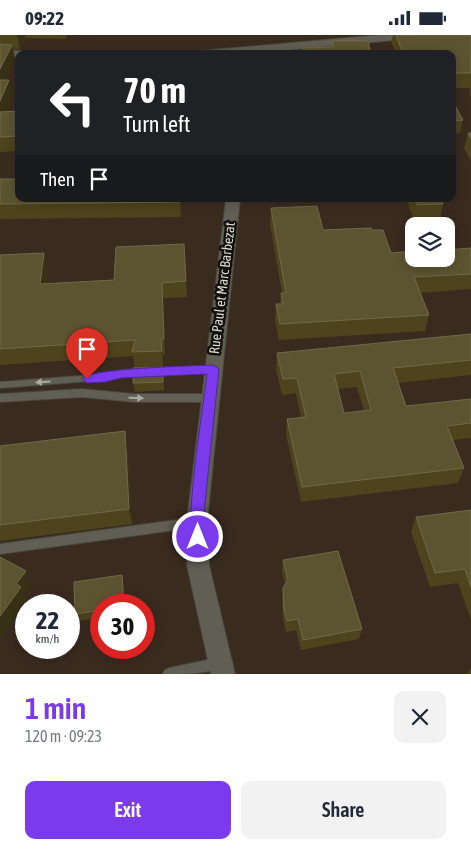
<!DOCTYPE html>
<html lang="en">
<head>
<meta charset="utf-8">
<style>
  :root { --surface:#fff; --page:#f2f2f3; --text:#1f2937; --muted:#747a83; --accent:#7c3aed }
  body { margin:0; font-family:"Asap Condensed",sans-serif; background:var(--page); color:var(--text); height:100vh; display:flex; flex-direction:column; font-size:19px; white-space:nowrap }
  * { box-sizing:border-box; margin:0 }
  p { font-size:16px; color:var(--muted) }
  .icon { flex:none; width:28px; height:28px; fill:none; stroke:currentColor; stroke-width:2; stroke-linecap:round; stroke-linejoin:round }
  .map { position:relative; height:639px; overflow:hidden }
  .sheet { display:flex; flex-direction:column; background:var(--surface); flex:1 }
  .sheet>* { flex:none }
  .hud { position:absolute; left:15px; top:15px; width:441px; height:152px; border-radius:10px; box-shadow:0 2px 12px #0003; background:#202124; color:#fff; overflow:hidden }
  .fabs { position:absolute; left:405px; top:182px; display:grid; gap:10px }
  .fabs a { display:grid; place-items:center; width:50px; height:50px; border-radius:10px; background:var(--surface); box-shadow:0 2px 12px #0003; font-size:25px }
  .speed { position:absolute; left:15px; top:559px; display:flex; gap:10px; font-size:25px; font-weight:700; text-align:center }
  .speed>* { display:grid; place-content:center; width:65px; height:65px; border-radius:50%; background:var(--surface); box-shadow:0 2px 12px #0003; line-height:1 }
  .speed small { font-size:12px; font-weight:400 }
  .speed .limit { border:8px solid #d22; background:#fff; color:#111 }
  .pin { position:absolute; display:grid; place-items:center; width:42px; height:42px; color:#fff; margin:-51px -21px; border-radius:50% 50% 50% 0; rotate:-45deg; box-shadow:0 0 5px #0007 }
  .pin .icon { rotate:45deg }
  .me { position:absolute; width:55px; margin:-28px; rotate:0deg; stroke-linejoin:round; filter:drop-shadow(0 0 4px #0008) }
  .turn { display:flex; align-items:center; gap:18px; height:105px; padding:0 25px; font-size:22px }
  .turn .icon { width:65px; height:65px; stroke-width:2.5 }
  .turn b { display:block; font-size:35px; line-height:42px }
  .then { display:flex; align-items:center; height:48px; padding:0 25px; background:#0003; gap:10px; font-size:19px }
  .round { display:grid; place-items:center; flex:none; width:52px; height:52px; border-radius:10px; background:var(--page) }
  .head { display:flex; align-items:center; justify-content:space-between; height:85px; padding:0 25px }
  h1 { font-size:30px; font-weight:600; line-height:38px; color:var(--accent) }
  .cta { display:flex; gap:10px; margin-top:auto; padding:10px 25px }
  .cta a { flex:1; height:58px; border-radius:10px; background:var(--accent); color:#fff; font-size:20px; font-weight:600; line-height:58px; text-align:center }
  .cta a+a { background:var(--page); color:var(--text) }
  .status { display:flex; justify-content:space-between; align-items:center; height:35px; padding:0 25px; background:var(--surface); direction:ltr }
  .status svg { height:14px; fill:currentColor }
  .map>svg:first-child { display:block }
  .industrial { fill:#3a2b1f; fill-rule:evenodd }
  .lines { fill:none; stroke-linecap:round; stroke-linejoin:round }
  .lane-casing { stroke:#47453d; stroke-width:2 }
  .street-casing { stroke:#47453d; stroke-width:2 }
  .lane { fill:#615e53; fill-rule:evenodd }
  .street { fill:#615e53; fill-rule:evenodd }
  .wall { fill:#4d431d; fill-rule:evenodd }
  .shaded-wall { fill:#383115 }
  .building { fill:#5c5431; stroke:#70694a; fill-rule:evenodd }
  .oneway { fill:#abaaa1 }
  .route { fill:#7c3aed; stroke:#51269a }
  .labels { text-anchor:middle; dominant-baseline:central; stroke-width:5; stroke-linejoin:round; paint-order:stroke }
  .street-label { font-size:14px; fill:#dddcd5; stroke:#11100c }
</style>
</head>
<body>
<div class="status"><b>09:22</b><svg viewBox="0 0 49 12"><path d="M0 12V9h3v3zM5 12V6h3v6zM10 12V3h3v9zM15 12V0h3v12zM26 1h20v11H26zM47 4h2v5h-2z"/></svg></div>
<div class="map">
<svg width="471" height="639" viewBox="0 0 471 639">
  <rect width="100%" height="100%" fill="#2a271d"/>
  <path class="industrial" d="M0,0H471V639H0ZM19,19H452V164H19ZM414,191H446V224H414ZM26,570H69V612H26ZM101,570H144V612H101Z"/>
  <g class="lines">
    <g class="lane-casing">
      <g id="lane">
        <path d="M213,331L216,332L217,334L216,336L213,337L121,341L105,345L0,353V347L105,339L121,335Z"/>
        <path d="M82,354L134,359H209L212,360L214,363L212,366L209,367H134L82,362L0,367V359Z"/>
        <path d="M198,482L202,484L203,487L202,490L198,492L0,519V509Z"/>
        <path d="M221,622L225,624L227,628L225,632C206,639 184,639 163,639L165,635L169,633Z"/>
      </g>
    </g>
    <g class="street-casing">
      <g id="street">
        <path d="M380,0H423L418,3L242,19H195L200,16Z"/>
        <path d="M0,15L22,16L27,19H19V22L0,21Z"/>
        <path d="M226,164H240L208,477L209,530L235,639H211L187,530L188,477Z"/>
      </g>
    </g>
    <use href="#lane" class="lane"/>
    <use href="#street" class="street"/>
  </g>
  <g class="wall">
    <path d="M0,0H67L65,4L25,3L20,14H13L15,24L5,45H9L13,60L6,76H19V116L0,117Z"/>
    <path d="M393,0H471V63L470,61V53H452V19H396L391,7Z"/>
    <path d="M452,65L463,85L460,98H452Z"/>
    <path d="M468,98H471V126L464,113Z"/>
    <path d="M0,144L182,164L181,182L0,184Z"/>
    <path d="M406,164H441L443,169L440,184L414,185Z"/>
    <path d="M271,173L323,195H372L391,218L471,213V254L420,258L429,280L425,296L279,305L275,285L276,269H280L281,258H282L270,189Z"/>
    <path d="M184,209L187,262L163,263L165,320H163V331L135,333L133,321L0,330V220L44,218L48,234L46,249L114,245Z"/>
    <path d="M471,299V340L398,348L406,371L471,364V403L453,405L464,433L458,448L301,467L286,400L287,384L301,383L296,358L282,360L276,334L277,318ZM357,352L364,376L344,378L338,354Z"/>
    <path d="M163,332L164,355L135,357L133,348Z"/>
    <path d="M0,411L127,412L132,489L0,506Z"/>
    <path d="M471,475V585L458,548L430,552L411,497L416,482Z"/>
    <path d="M283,525L362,594L359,604L301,615L296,595L286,597L283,584L282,564L283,553L285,549L282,536Z"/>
    <path d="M124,547L101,570V583L78,586L75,579Z"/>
    <path d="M470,634H471V639H467Z"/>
  </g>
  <g class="shaded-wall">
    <path d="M17,0H25V3L20,14Z"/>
    <path d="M12,10L15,24L0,56V34Z"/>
    <path d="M9,45L13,60L0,90V66Z"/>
    <path d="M180,164H182L181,182L180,167Z"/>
    <path d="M44,218L48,234L44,265L40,249Z"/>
    <path d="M162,248L163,263L165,320L164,304Z"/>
    <path d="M161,304L163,320V331L162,316Z"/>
    <path d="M125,396L127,412L132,489L129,474Z"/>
    <path d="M26,536L32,549L25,560L27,565L0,604V581L16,549Z"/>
    <path d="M122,540L124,547L126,570H124Z"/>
  </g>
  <g class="building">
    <path d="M396,0H471V38H452V19H403Z"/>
    <path d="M332,6H368L371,19H303V13L334,12Z"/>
    <path d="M0,9L12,10L0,34Z"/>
    <rect x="151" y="18" width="59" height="1"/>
    <path d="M0,45H9L0,66Z"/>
    <path d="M452,65L463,85L452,86Z"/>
    <path d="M19,76V101L0,102V77Z"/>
    <path d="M468,98H471V104Z"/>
    <path d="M0,144H19V164H180V167L0,169Z"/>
    <path d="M415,164H441L443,169L417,170Z"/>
    <path d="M317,171L323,195L371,193L372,195H383L391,218L414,216V224H446V215L471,213V239L414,242L429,280L280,289L276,269H283L281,258H286L271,173Z"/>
    <path d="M184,209L186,246L162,248L164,304H161L162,316L132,317L135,305L0,314V220L44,218L40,249L114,245L116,212Z"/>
    <path d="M471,299V325L393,333L406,371L471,364V388L447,391L464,433L302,452L287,384L306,382L297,343L283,344L277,318ZM360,336L371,375L344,378L334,339Z"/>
    <path d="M163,332V347L133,348V333Z"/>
    <path d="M125,396L129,474L0,490V411Z"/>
    <path d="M471,475V552L465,534L435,538L416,482Z"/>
    <path d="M338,516L362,594L303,605L298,584L287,586L284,574L283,553L288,545L283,525Z"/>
    <path d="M0,522L26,536L16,549L21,552L0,581Z"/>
    <path d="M122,540L124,570H101V575L75,579L74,547Z"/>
  </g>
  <defs><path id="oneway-solid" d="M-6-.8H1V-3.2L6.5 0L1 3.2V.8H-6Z" transform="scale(1.25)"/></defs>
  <g class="oneway">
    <use href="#oneway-solid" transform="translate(43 347) rotate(176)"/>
    <use href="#oneway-solid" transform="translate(136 363) rotate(2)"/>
  </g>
  <path class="route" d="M213,330L219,334L204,477V502L202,507L198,508L193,507C184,488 204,367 207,339L121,343L105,347L87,348L82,344C88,333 194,331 213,330Z"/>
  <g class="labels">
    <g class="street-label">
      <text transform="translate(222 253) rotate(-83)">Rue Paul et Marc Barbezat</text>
    </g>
  </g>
</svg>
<div class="fabs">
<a><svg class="icon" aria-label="layers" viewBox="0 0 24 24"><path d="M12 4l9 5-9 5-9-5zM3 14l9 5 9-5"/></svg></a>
</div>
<div class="speed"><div>22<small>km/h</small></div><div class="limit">30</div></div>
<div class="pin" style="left:87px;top:344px;background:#d93025"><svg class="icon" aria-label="arrive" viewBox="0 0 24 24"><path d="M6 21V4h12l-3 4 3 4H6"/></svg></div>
<svg class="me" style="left:198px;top:502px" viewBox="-20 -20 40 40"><circle r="17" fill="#7c3aed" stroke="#fff" stroke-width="3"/><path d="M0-11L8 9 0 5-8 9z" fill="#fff"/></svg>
<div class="hud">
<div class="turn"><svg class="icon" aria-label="left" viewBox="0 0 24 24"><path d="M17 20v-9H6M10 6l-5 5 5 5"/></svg><div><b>70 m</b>Turn left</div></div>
<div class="then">Then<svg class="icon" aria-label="arrive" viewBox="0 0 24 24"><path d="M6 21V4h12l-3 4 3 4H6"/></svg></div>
</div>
</div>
<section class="sheet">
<div class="head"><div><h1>1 min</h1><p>120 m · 09:23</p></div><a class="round"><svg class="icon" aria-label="close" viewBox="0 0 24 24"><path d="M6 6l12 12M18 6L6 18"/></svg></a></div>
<div class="cta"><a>Exit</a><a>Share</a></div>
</section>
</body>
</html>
